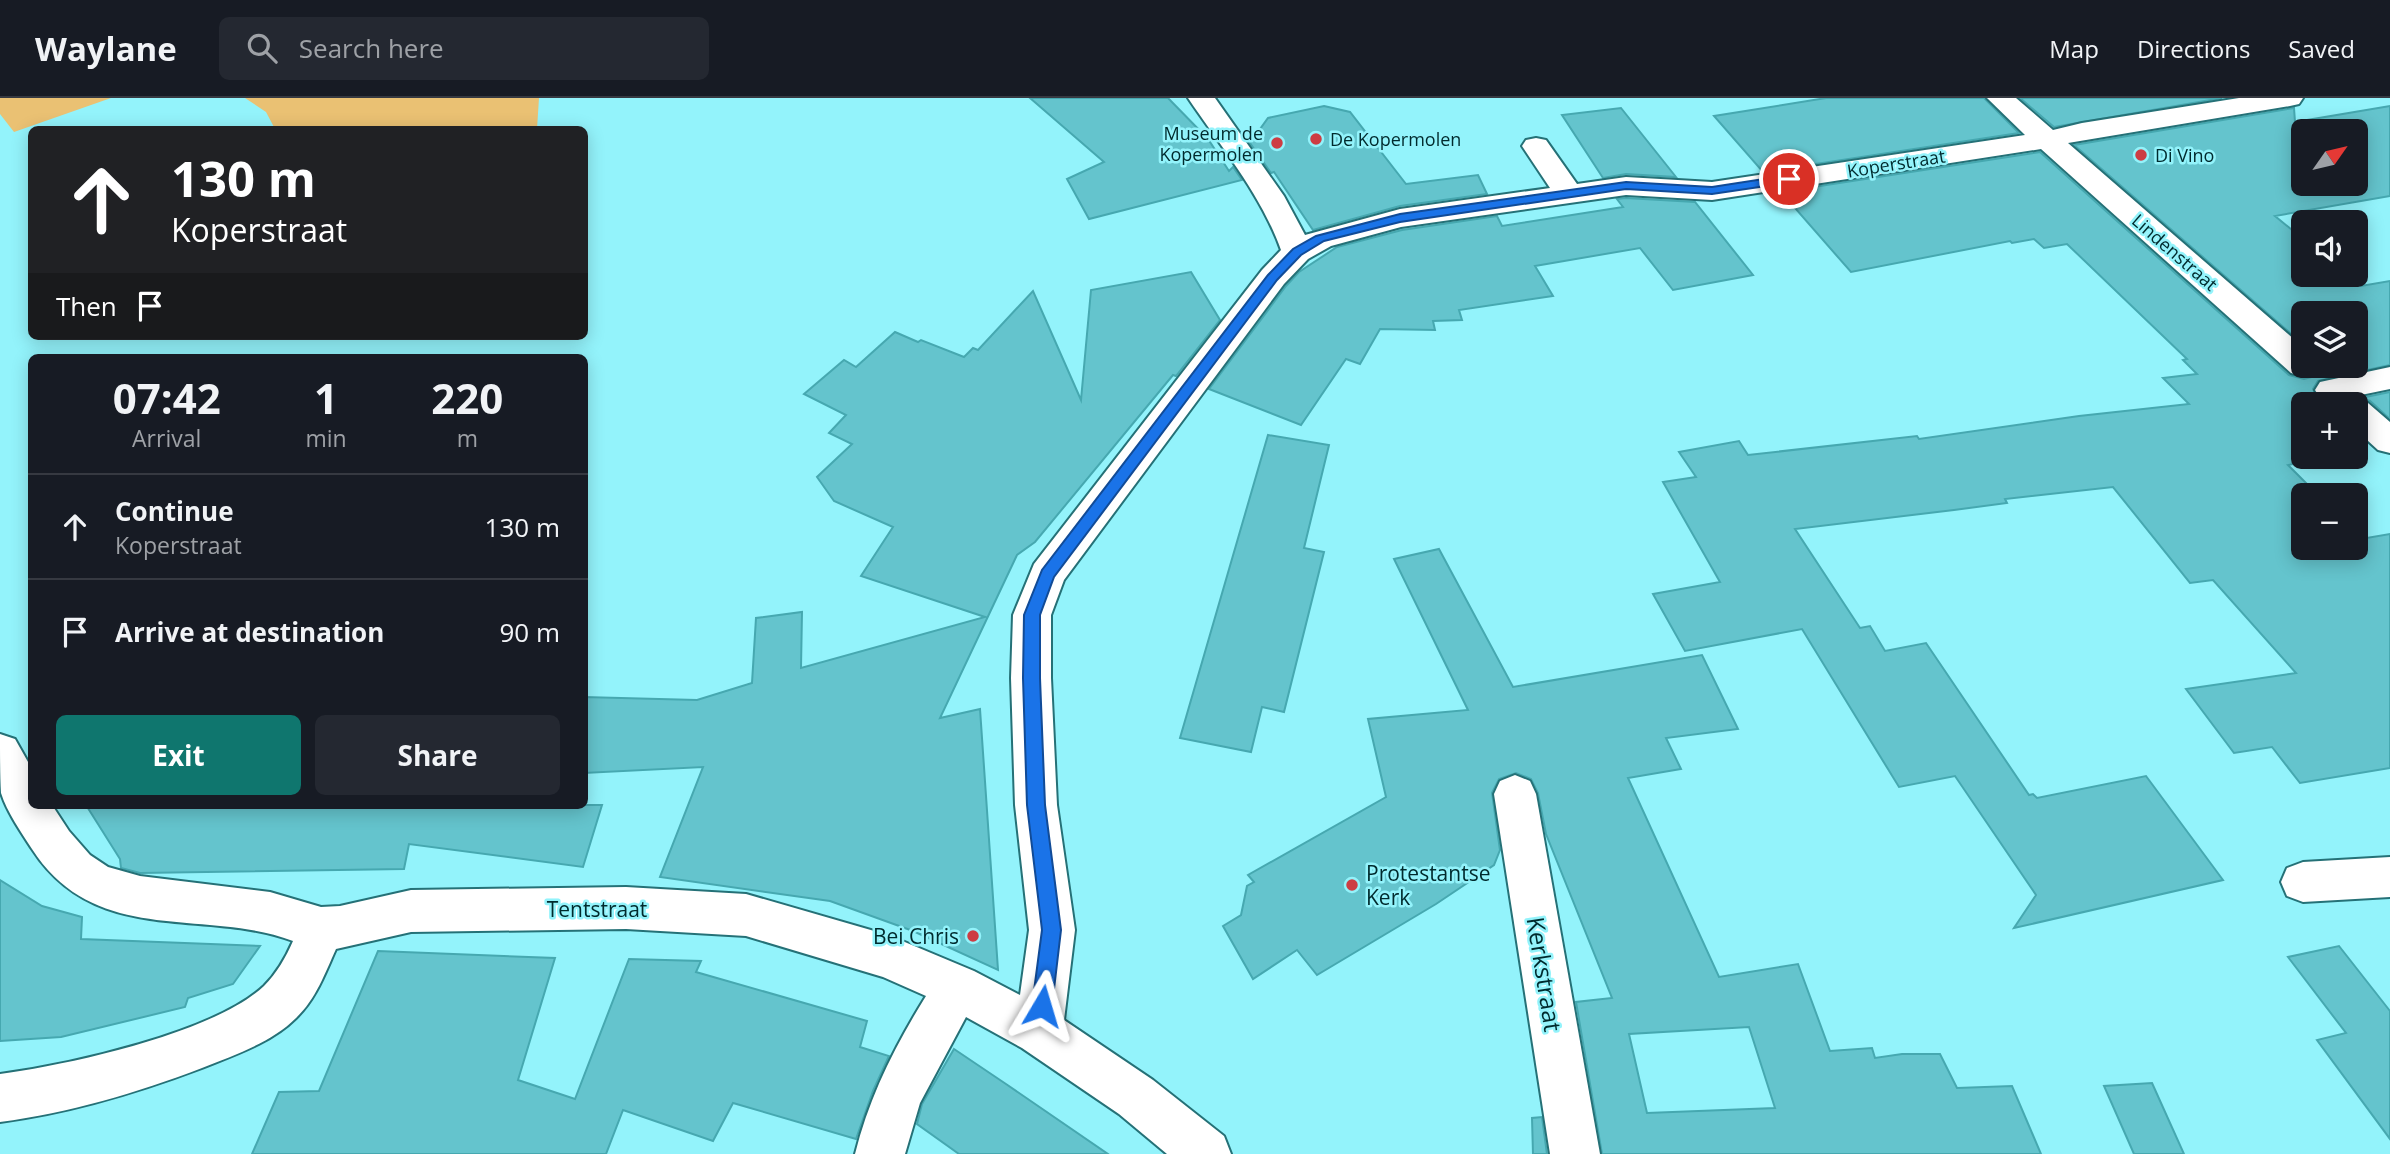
<!DOCTYPE html>
<html lang="en">
<head>
<meta charset="utf-8">
<style>
  :root { --surface:#171b24; --page:#242831; --text:#f1f3f6; --muted:#9ea1a6; --line:#363941; --accent:#0f766e }
  body { margin:0; font-family:"Open Sans",sans-serif; background:var(--page); color:var(--text); height:100vh; display:flex; flex-direction:column; font-size:26px; white-space:nowrap }
  * { box-sizing:border-box; margin:0 }
  p { font-size:23px; color:var(--muted) }
  .icon { flex:none; width:38px; height:38px; fill:none; stroke:currentColor; stroke-width:2; stroke-linecap:round; stroke-linejoin:round }
  .map { position:relative; flex:1; overflow:hidden }
  .drawer { position:absolute; left:28px; top:256px; width:560px; height:455px; display:flex; flex-direction:column; background:var(--surface); border-radius:10px; box-shadow:0 4px 18px #0003 }
  .drawer>* { flex:none }
  .banner { position:absolute; left:28px; top:28px; width:560px; height:214px; border-radius:10px; box-shadow:0 4px 18px #0003; background:#202124; color:#fff; overflow:hidden }
  .needle { width:46px; rotate:56deg }
  .controls { position:absolute; left:2291px; top:21px; display:grid; gap:14px }
  .controls a { display:grid; place-items:center; width:77px; height:77px; border-radius:10px; background:var(--surface); box-shadow:0 4px 18px #0003; font-size:35px }
  .pin { position:absolute; display:grid; place-items:center; width:60px; height:60px; color:#fff; margin:-30px; border:4px solid #fff; border-radius:50%; box-shadow:0 2px 7px #0007 }
  .me { position:absolute; width:77px; margin:-38px; rotate:7deg; stroke-linejoin:round; filter:drop-shadow(0 0 5px #0008) }
  .turn { display:flex; align-items:center; gap:24px; height:147px; padding:0 28px; font-size:32px }
  .turn .icon { width:91px; height:91px; stroke-width:2.5 }
  .turn b { display:block; font-size:49px; line-height:60px }
  .then { display:flex; align-items:center; height:66px; padding:0 28px; background:#0003; gap:14px; font-size:26px }
  .eta { display:flex; justify-content:space-evenly; align-items:center; height:119px; text-align:center }
  .eta b { font-size:42px; font-weight:700; line-height:49px }
  .action { display:flex; gap:14px; margin-top:auto; padding:14px 28px }
  .action a { flex:1; height:80px; border-radius:10px; background:var(--accent); color:#fff; font-size:28px; font-weight:700; line-height:80px; text-align:center }
  .action a+a { background:var(--page); color:var(--text) }
  ul { padding:0; list-style:none }
  li { display:flex; align-items:center; gap:21px; height:105px; padding:0 28px; border-top:2px solid var(--line) }
  li div { flex:1 }
  li b { display:block; font-size:26px }
  li em { font-style:normal }
  header { display:flex; align-items:center; gap:42px; box-sizing:border-box; height:98px; padding:0 35px; background:var(--surface); border-bottom:2px solid var(--line) }
  header strong { font-size:33px }
  nav { display:flex; gap:38px; margin-inline-start:auto; font-size:24px }
  .search { width:490px; height:63px; background:var(--page); display:flex; align-items:center; gap:18px; box-sizing:border-box; padding:0 24px; border-radius:10px; color:var(--muted); font-size:26px }
  .map>svg:first-child { display:block }
  .green { fill:#eac173 }
  .building { fill:#64c4cd; stroke:#46a8b0; stroke-width:2; fill-rule:evenodd }
  .lines { fill:none; stroke-linecap:round; stroke-linejoin:round }
  .minor-casing { stroke:#257177; stroke-width:4 }
  .minor { fill:#fff; fill-rule:evenodd }
  .route { fill:#1a73e8; stroke:#114b97; stroke-width:2 }
  .poi-dot { fill:#cd3d43; stroke:#93f3fb; stroke-width:2.5 }
  .labels { text-anchor:middle; dominant-baseline:central; stroke-width:5; stroke-linejoin:round; paint-order:stroke }
  .far-poi-label { font-size:18px; fill:#002a2d; stroke:#93f3fb; text-anchor:start }
  .far-street-label { font-size:18px; fill:#002a2d; stroke:#93f3fb }
  .poi-label { font-size:21px; fill:#002a2d; stroke:#93f3fb; text-anchor:start }
  .street-label { font-size:21px; fill:#002a2d; stroke:#93f3fb }
  .near-street-label { font-size:24px; fill:#002a2d; stroke:#93f3fb }
</style>
</head>
<body>
<header>
<strong>Waylane</strong>
<div class="search"><svg class="icon" aria-label="search" viewBox="0 0 24 24"><circle cx="10" cy="10" r="6"/><path d="M15 15l6 6"/></svg>Search here</div>
<nav><a>Map</a><a>Directions</a><a>Saved</a></nav>
</header>
<div class="map">
<svg width="2390" height="1056" viewBox="0 0 2390 1056">
  <rect width="100%" height="100%" fill="#93f3fb"/>
  <g class="green">
    <path d="M0,0H111L14,34L0,16Z"/>
    <path d="M245,0H539L537,31H275L266,14Z"/>
  </g>
  <g class="building">
    <path d="M1030,0H1168L1208,41L1229,73L1233,69L1242,82L1089,121L1067,81L1104,64Z"/>
    <path d="M1826,0H1984L2019,35L1763,74L1714,18Z"/>
    <path d="M2020,0H2222L2054,29Z"/>
    <path d="M1324,8L1350,14L1406,86L1478,77L1487,96L1400,108L1313,132L1274,74L1271,75L1250,45L1268,20Z"/>
    <path d="M2390,8V98L2275,118L2303,141V177H2347L2361,188L2390,183V267L2318,283L2313,291L2318,301L2331,306L2342,304L2340,306H2303V359H2327L2288,367L2318,397H2303V450H2356V435L2361,441L2390,436V670L2300,685L2272,649L2234,655L2186,591L2296,575L2213,482L2190,485L2113,389L2005,401L2007,405L1954,412L1795,431L1860,530L1870,528L1885,553L1926,545L2029,697L2033,696L2037,700L2146,678L2223,782L2014,830L2036,797L1955,678L1899,689L1802,531L1685,553L1653,496L1720,484L1663,384L1696,379L1679,354L1739,343L1748,357L1917,338L1919,341L2079,318L2189,306L2163,280L2197,276L2183,262L2187,261L2067,146L2044,150L2034,141L2012,145L2010,143L1851,174L1781,94L2040,54L2289,277L2304,281L2316,278L2322,268H2356V215H2303V246L2074,47L2294,10L2295,24ZM2303,33H2356V86H2303Z"/>
    <path d="M1621,10L1676,79L1626,76L1603,80L1562,17Z"/>
    <path d="M1626,100L1695,104L1753,177L1673,192L1640,150L1535,168L1553,198L1459,212L1462,222L1433,223L1435,232L1380,231L1360,266L1346,261L1301,327L1209,291L1286,188L1299,174L1337,149L1402,132L1497,118L1502,128L1623,109L1617,101Z"/>
    <path d="M1191,174L1220,222L1176,278L1173,277L1035,444L1017,457L940,620L980,611L998,872L913,833L830,803L660,779L703,669L584,675V599L697,602L752,585L756,520L802,514L801,570L985,519L861,478L893,429L834,403L817,379L852,346L829,335L846,317L804,296L844,262L856,269L895,234L918,244L921,242L964,259L973,250L978,252L1033,193L1081,302L1091,192Z"/>
    <path d="M2390,294V321L2370,303L2361,300Z"/>
    <path d="M1268,337L1329,347L1304,450L1324,454L1284,614L1262,609L1251,654L1180,640Z"/>
    <path d="M1439,451L1513,589L1702,557L1738,631L1666,640L1681,671L1628,680L1719,879L1798,866L1830,953L1872,950L1875,960L1902,956H1940L1957,990L2012,988L2041,1056H1602L1576,904L1612,900L1546,736L1538,695L1531,681L1516,675L1499,681L1492,695L1500,752L1494,767L1436,806L1317,877L1297,852L1253,881L1223,828L1241,817L1247,788L1254,784L1248,777L1386,699L1368,621L1468,612L1394,461ZM1749,929L1775,1010L1647,1015L1629,936Z"/>
    <path d="M86,707H602L583,769L409,746L404,771L140,775L121,770L120,761Z"/>
    <path d="M0,782L42,808L82,819L81,841L260,848L233,886L188,900L185,909L61,939L0,943Z"/>
    <path d="M2339,848L2390,913V1041L2317,942L2346,935L2288,859Z"/>
    <path d="M378,853L555,860L518,982L575,1001L629,861L701,863L696,874L867,923L860,949L889,958L873,993L856,1041L733,1005L713,1043L623,1012L606,1056H252L279,994L319,993Z"/>
    <path d="M954,951L1006,986L1108,1056H959L917,1026L922,1006Z"/>
    <path d="M2152,985L2184,1056H2134L2104,988Z"/>
    <path d="M1542,1019L1547,1056H1533L1532,1020Z"/>
  </g>
  <g class="lines">
    <g class="minor-casing">
      <g id="minor">
        <path d="M1188,0H1215L1284,98L1305,137L1400,111L1550,90L1522,48L1526,42L1536,40L1546,42L1577,86L1626,79L1712,84L2025,37L1987,0H2016L2053,32L2082,25L2239,0H2303L2299,6L2290,8L2068,45L2303,249V268H2319L2315,275L2303,278L2291,275L2041,51L1712,102L1626,97L1401,129L1331,148L1308,161L1284,186L1064,482L1051,517V580L1057,707L1075,832L1064,922L1153,982L1224,1038L1231,1056H1167L1119,1016L1022,950L966,919L920,1005L905,1056H855C869,999 895,948 926,898L883,879L746,838L626,831L411,834L336,851C325,875 316,901 296,920C271,945 234,957 202,970C136,995 70,1015 0,1024V976C68,967 214,935 264,888C277,875 286,859 293,843C203,809 96,850 32,751C21,734 7,714 1,695C0,679 0,654 0,636L15,641L32,671V707H52L69,733L90,757L108,769L140,778L270,794L321,809L340,808L411,792L626,789L746,796L888,837L974,873L1020,897L1029,832L1015,707L1011,580L1013,517L1034,466L1262,172L1281,152C1261,96 1221,49 1188,0Z"/>
        <path d="M2390,269V291L2332,303L2320,300L2315,292L2320,284Z"/>
        <path d="M2356,301L2368,305L2390,324V355L2378,352L2356,332V306H2343Z"/>
        <path d="M1515,677L1530,683L1536,696L1600,1056H1550L1494,696L1500,683Z"/>
        <path d="M2390,759V799L2303,804L2287,798L2281,784L2287,770L2303,764Z"/>
      </g>
    </g>
    <use href="#minor" class="minor"/>
  </g>
  <path class="route" d="M1789,77L1795,81L1793,84L1712,96L1626,91L1400,124L1324,143L1301,157L1277,182L1054,479L1040,517V580L1045,707L1061,832L1052,908L1049,915L1042,917L1035,915L1032,908L1042,832L1027,707L1023,580L1024,517L1042,472L1268,177L1293,151L1316,138L1400,116L1626,84L1712,89Z"/>
  <g class="poi-dot">
    <circle cx="1316" cy="41" r="7"/>
    <circle cx="1277" cy="45" r="7"/>
    <circle cx="2141" cy="57" r="7"/>
    <circle cx="1352" cy="787" r="7"/>
    <circle cx="973" cy="838" r="7"/>
  </g>
  <g class="labels">
    <g class="far-poi-label">
      <text x="1263" y="35" text-anchor="end">Museum de<tspan x="1263" dy="21">Kopermolen</tspan></text>
      <text x="1330" y="41">De Kopermolen</text>
      <text x="2155" y="57">Di Vino</text>
    </g>
    <g class="far-street-label">
      <text transform="translate(1896 65) rotate(-9)">Koperstraat</text>
      <text transform="translate(2175 154) rotate(41)">Lindenstraat</text>
    </g>
    <g class="poi-label">
      <text x="1366" y="775">Protestantse<tspan x="1366" dy="24">Kerk</tspan></text>
      <text x="959" y="838" text-anchor="end">Bei Chris</text>
    </g>
    <g class="street-label">
      <text x="597" y="811">Tentstraat</text>
    </g>
    <g class="near-street-label">
      <text transform="translate(1545 876) rotate(81)">Kerkstraat</text>
    </g>
  </g>
</svg>
<div class="controls">
<a><svg class="needle" viewBox="-14 -14 28 28"><path d="M0-13l5 13h-10z" fill="#e53935"/><path d="M0 13l5-13h-10z" fill="#9ea1a6"/></svg></a>
<a><svg class="icon" aria-label="sound" viewBox="0 0 24 24"><path d="M4 9h4l5-4v14l-5-4H4zM17 9q2 3 0 6"/></svg></a>
<a><svg class="icon" aria-label="layers" viewBox="0 0 24 24"><path d="M12 4l9 5-9 5-9-5zM3 14l9 5 9-5"/></svg></a>
<a>+</a>
<a>−</a>
</div>
<div class="pin" style="left:1789px;top:81px;background:#d93025"><svg class="icon" aria-label="arrive" viewBox="0 0 24 24"><path d="M6 21V4h12l-3 4 3 4H6"/></svg></div>
<svg class="me" style="left:1042px;top:908px" viewBox="-20 -20 40 40"><path d="M0-17L14 15 0 8-14 15z" fill="#1a73e8" stroke="#fff" stroke-width="4"/></svg>
<div class="banner">
<div class="turn"><svg class="icon" aria-label="ahead" viewBox="0 0 24 24"><path d="M12 20V5M6 11l6-6 6 6"/></svg><div><b>130 m</b>Koperstraat</div></div>
<div class="then">Then<svg class="icon" aria-label="arrive" viewBox="0 0 24 24"><path d="M6 21V4h12l-3 4 3 4H6"/></svg></div>
</div>
<section class="drawer">
<div class="eta">
<div><b>07:42</b><p>Arrival</p></div>
<div><b>1</b><p>min</p></div>
<div><b>220</b><p>m</p></div>
</div>
<ul>
<li><svg class="icon" aria-label="ahead" viewBox="0 0 24 24"><path d="M12 20V5M6 11l6-6 6 6"/></svg><div><b>Continue</b><p>Koperstraat</p></div><em>130 m</em></li>
<li><svg class="icon" aria-label="arrive" viewBox="0 0 24 24"><path d="M6 21V4h12l-3 4 3 4H6"/></svg><div><b>Arrive at destination</b></div><em>90 m</em></li>
</ul>
<div class="action"><a>Exit</a><a>Share</a></div>
</section>
</div>
</body>
</html>
